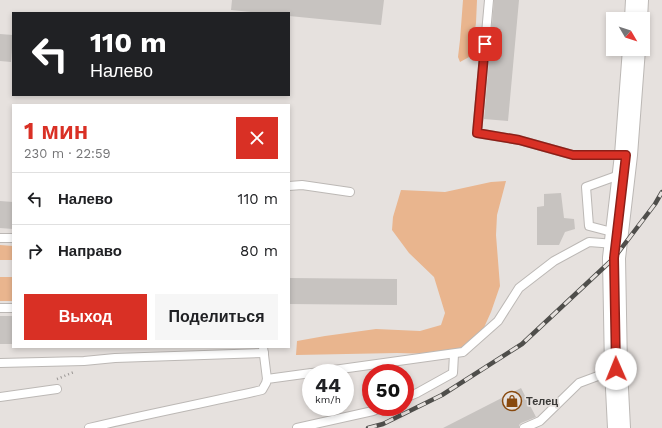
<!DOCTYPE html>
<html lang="ru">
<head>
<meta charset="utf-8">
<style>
  :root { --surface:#fff; --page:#f6f6f6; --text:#202124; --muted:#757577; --line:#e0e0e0; --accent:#d93025 }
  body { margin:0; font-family:"Work Sans",sans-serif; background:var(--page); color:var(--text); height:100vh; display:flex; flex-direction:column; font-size:15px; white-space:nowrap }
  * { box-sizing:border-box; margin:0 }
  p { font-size:13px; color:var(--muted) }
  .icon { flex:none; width:22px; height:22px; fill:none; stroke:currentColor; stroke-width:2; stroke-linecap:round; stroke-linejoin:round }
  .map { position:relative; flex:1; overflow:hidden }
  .sheet { position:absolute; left:12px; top:104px; width:278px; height:244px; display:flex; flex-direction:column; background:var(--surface); border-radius:0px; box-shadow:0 2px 6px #0003 }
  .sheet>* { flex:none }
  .guide { position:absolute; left:12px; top:12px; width:278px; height:84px; border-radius:0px; box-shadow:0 2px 6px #0003; background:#202124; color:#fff; overflow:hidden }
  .needle { width:26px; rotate:129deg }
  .tools { position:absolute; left:606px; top:12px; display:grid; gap:8px }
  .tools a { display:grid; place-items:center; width:44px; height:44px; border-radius:0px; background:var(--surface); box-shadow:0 2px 6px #0003; font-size:20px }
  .speed { position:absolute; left:302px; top:364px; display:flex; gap:8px; font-size:20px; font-weight:700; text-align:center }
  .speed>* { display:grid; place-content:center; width:52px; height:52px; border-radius:50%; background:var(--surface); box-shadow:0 2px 6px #0003; line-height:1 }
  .speed small { font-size:10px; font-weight:400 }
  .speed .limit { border:6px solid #d22; background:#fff; color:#111 }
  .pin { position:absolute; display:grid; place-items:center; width:34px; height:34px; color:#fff; margin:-17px; border-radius:8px; box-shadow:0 2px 6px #0006 }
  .me { position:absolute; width:44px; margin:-22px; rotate:359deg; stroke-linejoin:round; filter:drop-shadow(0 0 3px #0008) }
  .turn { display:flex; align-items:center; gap:14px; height:84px; padding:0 12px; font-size:18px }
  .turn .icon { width:52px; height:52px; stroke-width:2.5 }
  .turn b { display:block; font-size:28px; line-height:34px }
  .round { display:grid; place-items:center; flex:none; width:42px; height:42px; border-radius:0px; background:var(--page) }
  .headline { display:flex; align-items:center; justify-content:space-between; height:68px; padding:0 12px }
  h1 { font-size:24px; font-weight:700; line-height:30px; color:var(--accent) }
  .button { display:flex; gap:8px; margin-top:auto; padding:8px 12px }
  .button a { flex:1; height:46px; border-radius:0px; background:var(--accent); color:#fff; font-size:16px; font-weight:700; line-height:46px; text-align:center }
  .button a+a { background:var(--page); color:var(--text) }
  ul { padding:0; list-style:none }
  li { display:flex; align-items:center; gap:12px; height:52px; padding:0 12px; border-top:1px solid var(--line) }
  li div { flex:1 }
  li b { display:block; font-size:15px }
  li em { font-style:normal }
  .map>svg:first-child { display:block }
  .green { fill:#e9b58e }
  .building { fill:#c7c3c0 }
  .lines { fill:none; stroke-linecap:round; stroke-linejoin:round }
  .lane-casing { stroke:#bcb8b5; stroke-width:10 }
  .secondary-casing { stroke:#bcb8b5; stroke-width:24 }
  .path { stroke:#989492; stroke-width:2.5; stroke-dasharray:1 3; stroke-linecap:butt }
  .lane { stroke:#fff; stroke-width:8 }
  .secondary { stroke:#fff; stroke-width:22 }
  .rail-casing { stroke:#4f4e4b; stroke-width:4.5 }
  .rail { stroke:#e6e1de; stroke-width:3; stroke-dasharray:9; stroke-linecap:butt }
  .route-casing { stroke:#8d1f18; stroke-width:10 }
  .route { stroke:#d93025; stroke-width:7 }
  .labels { text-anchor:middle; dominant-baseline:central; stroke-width:3.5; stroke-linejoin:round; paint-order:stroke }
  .poi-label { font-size:11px; font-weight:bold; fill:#3a3937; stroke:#e6e1de; text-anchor:start }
</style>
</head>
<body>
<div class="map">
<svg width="662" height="428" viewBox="0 0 662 428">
  <rect width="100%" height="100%" fill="#e6e1de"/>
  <g class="green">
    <path d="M463,0H477L476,23L471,56L460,62L458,57L460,40Z"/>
    <path d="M506,181L497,215L496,235L500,286L491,312L477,343L467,355L397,353L296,355L297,341L325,336L376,329L420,331L441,325L445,313L434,277L409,253L392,230L393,217L401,190L445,192L491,182Z"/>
    <path d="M0,245L13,246V260H0Z"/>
    <rect x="0" y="277" width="13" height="24"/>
  </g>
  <g class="building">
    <path d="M232,0H384L381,25L289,16V13H261L231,10Z"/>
    <path d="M494,0H519L508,121L484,119Z"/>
    <path d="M0,34L13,35L11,62L0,61Z"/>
    <path d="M561,193L564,218L574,219L575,229L565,232L559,245H537V207L544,206V194Z"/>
    <path d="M0,201L13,202V229L0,228Z"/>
    <path d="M289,278L397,279V305L289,304Z"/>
    <rect x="0" y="316" width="13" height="28"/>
    <path d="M521,388L536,417L521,423L519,425V428H443Z"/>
  </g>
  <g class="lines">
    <g class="lane-casing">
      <g id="lane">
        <path d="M489,0L477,133L519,140L573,155H624"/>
        <path d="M289,186L302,185L350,192"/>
        <path d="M616,233L589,226L586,187L622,174"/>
        <path d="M0,238H13"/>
        <path d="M0,308H13"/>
        <path d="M263,347L267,379"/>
        <path d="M0,363L84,361L115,358L264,353"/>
        <path d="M312,373L463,352L498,321L519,288L554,261L589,242L615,244"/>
        <path d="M0,397L57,389"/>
        <path d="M405,398L417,393L453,373L454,354"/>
        <path d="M89,428C147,414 205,403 262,390L266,383L267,379L311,373"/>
        <path d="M297,428L373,411L384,407"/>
        <path d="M524,428L540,421L579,383L614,370"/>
      </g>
    </g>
    <g class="secondary-casing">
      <g id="secondary">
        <path d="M636,19L637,0"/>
        <path d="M619,428L616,369L614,258L626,155L634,49"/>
      </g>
    </g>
    <path class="path" d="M57,379L74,372"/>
    <use href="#lane" class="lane"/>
    <use href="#secondary" class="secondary"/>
    <g class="rail-casing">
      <path id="rail" d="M368,428L383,424L442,395L522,344L614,258L655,204L662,192"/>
    </g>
    <use href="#rail" class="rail"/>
  </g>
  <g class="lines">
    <g class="route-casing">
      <path id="route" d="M485,44L477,133L519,140L573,155H626L614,258L616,369"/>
    </g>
    <use href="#route" class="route"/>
  </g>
  <defs>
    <g id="shop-ring" transform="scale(1)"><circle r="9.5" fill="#e6e1de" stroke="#88490e" stroke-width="1.5"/><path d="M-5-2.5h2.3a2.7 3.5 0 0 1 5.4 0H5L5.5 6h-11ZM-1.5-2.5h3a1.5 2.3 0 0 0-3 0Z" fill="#88490e"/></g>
  </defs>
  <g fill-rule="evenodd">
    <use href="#shop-ring" x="512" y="401"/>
  </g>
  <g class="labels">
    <g class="poi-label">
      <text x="526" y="401">Телец</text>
    </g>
  </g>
</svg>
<div class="tools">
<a><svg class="needle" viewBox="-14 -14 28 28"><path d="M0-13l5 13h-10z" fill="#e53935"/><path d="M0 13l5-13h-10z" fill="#757577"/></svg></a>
</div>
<div class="speed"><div>44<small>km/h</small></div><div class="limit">50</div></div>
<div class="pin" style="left:485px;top:44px;background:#d93025"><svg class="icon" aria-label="arrive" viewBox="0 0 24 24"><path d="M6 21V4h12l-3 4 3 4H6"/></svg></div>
<svg class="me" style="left:616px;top:369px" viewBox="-20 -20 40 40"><circle r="19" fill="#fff"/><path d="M0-13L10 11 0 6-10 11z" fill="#d93025"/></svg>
<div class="guide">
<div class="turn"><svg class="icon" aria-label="left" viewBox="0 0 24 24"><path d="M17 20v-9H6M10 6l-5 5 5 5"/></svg><div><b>110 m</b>Налево</div></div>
</div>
<section class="sheet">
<div class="headline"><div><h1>1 мин</h1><p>230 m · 22:59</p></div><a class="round" style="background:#d93025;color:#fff"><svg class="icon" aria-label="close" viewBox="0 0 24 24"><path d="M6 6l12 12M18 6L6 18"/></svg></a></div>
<ul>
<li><svg class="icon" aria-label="left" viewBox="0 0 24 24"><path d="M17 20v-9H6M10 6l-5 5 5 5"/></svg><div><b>Налево</b></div><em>110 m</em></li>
<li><svg class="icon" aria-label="right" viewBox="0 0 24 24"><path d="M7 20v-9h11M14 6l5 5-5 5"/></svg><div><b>Направо</b></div><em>80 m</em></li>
</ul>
<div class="button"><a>Выход</a><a>Поделиться</a></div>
</section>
</div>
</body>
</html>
